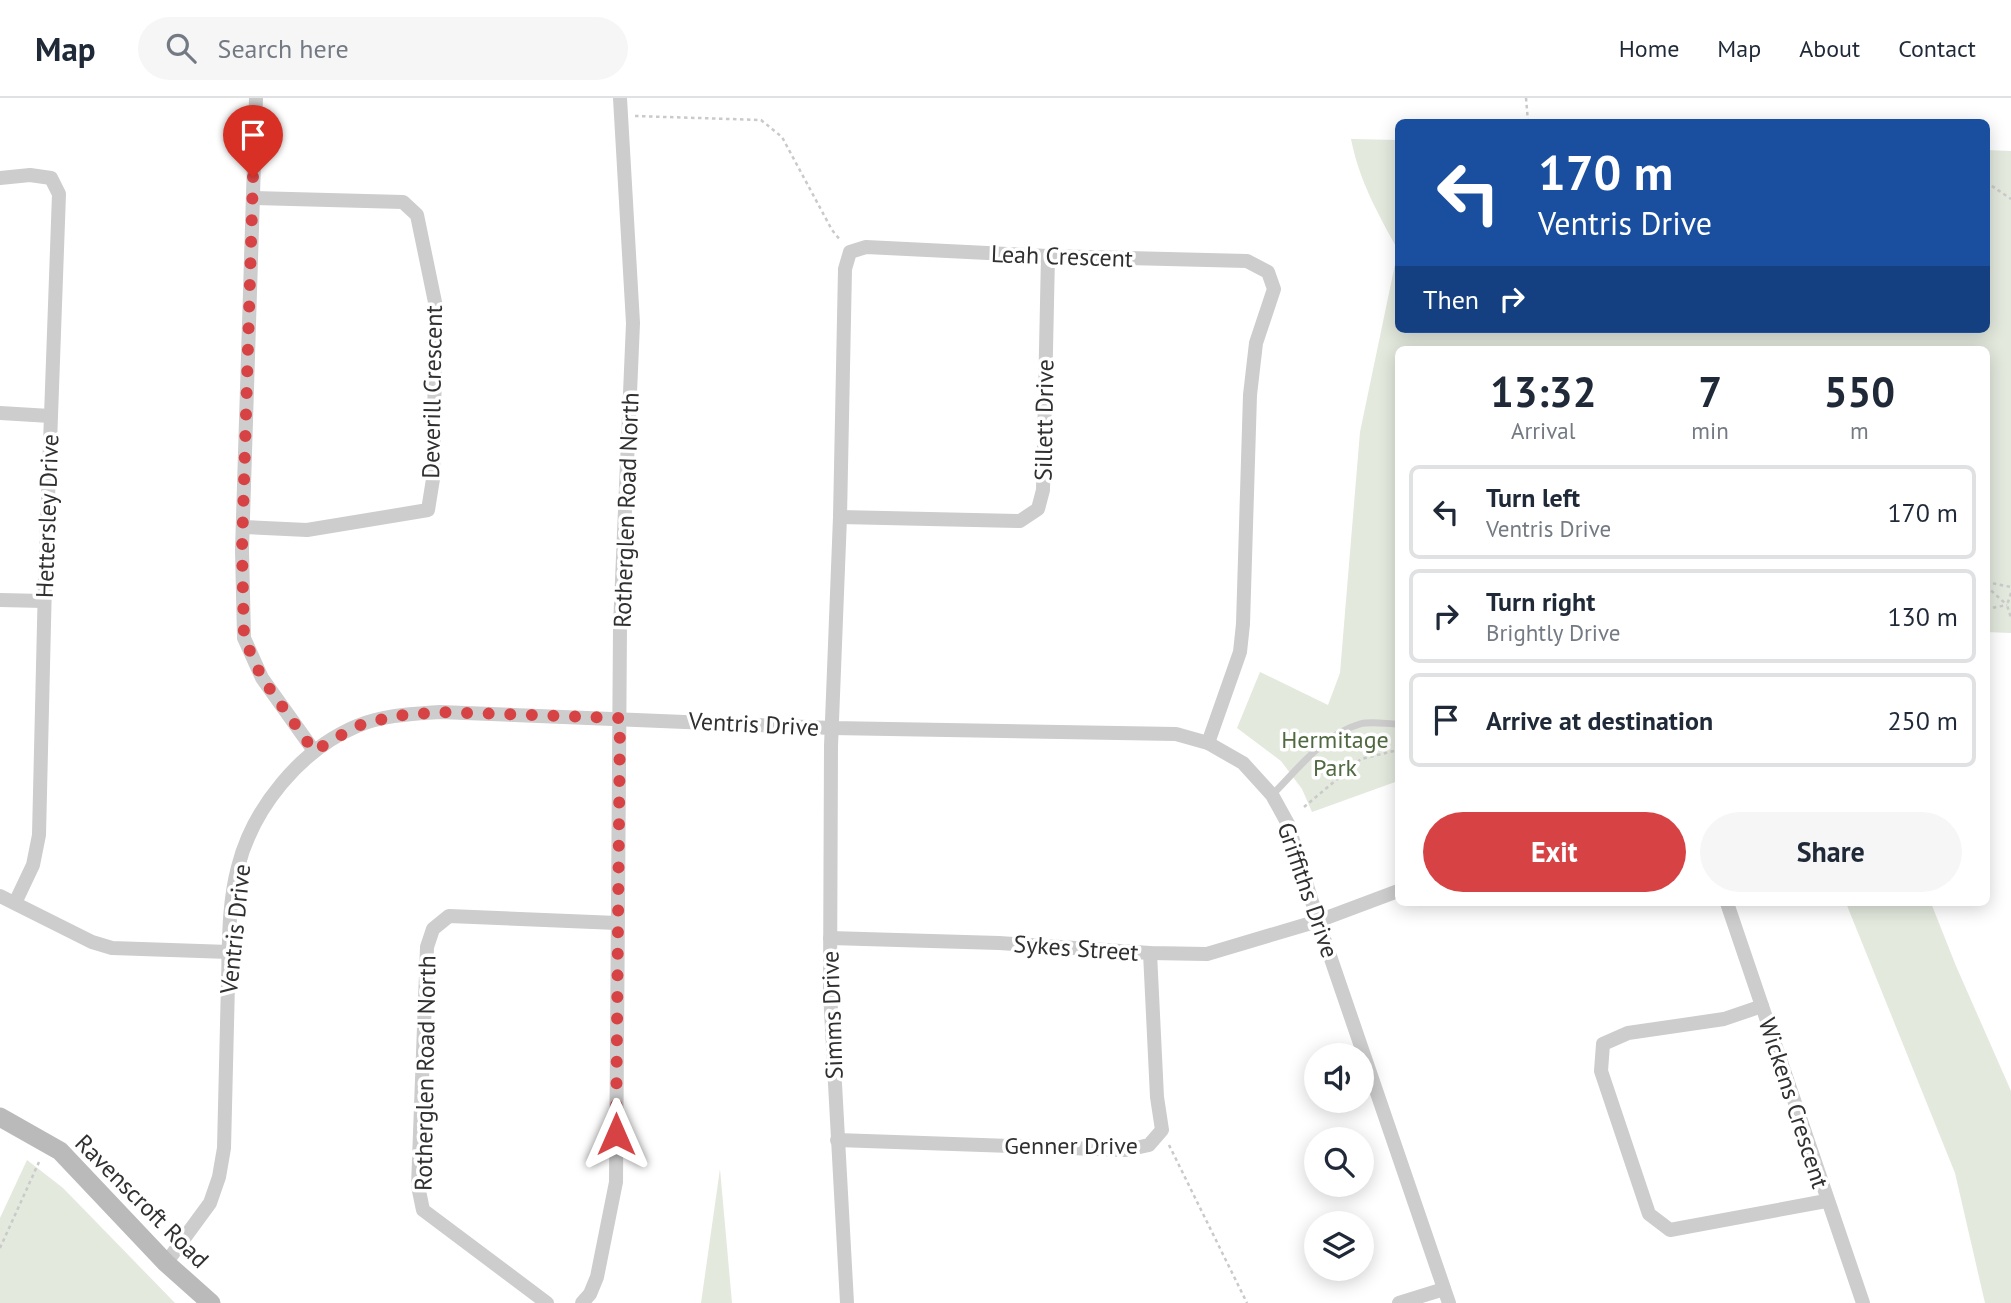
<!DOCTYPE html>
<html lang="en">
<head>
<meta charset="utf-8">
<style>
  :root { --surface:#fff; --page:#f6f6f7; --text:#1f2937; --muted:#747a83; --line:#e0e1e3; --accent:#d74344 }
  body { margin:0; font-family:"PT Sans",sans-serif; background:var(--page); color:var(--text); height:100vh; display:flex; flex-direction:column; font-size:26px; white-space:nowrap }
  * { box-sizing:border-box; margin:0 }
  p { font-size:23px; color:var(--muted) }
  .icon { flex:none; width:38px; height:38px; fill:none; stroke:currentColor; stroke-width:2; stroke-linecap:round; stroke-linejoin:round }
  .map { position:relative; flex:1; overflow:hidden }
  .side { position:absolute; left:1395px; top:248px; width:595px; height:560px; display:flex; flex-direction:column; background:var(--surface); border-radius:10px; box-shadow:0 4px 18px #0003 }
  .side>* { flex:none }
  .guide { position:absolute; left:1395px; top:21px; width:595px; height:214px; border-radius:10px; box-shadow:0 4px 18px #0003; background:#1a4fa0; color:#fff; overflow:hidden }
  .fabs { position:absolute; left:1304px; top:945px; display:grid; gap:14px }
  .fabs a { display:grid; place-items:center; width:70px; height:70px; border-radius:50%; background:var(--surface); box-shadow:0 4px 18px #0003; font-size:35px }
  .pin { position:absolute; display:grid; place-items:center; width:60px; height:60px; color:#fff; margin:-72px -30px; border-radius:50% 50% 50% 0; rotate:-45deg; box-shadow:0 0 7px #0007 }
  .pin .icon { rotate:45deg }
  .me { position:absolute; width:77px; margin:-38px; rotate:0deg; stroke-linejoin:round; filter:drop-shadow(0 0 5px #0008) }
  .turn { display:flex; align-items:center; gap:24px; height:147px; padding:0 28px; font-size:32px }
  .turn .icon { width:91px; height:91px; stroke-width:2.5 }
  .turn b { display:block; font-size:49px; line-height:60px }
  .then { display:flex; align-items:center; height:66px; padding:0 28px; background:#0003; gap:14px; font-size:26px }
  .eta { display:flex; justify-content:space-evenly; align-items:center; height:119px; text-align:center }
  .eta b { font-size:42px; font-weight:800; line-height:49px }
  .button { display:flex; gap:14px; margin-top:auto; padding:14px 28px }
  .button a { flex:1; height:80px; border-radius:42px; background:var(--accent); color:#fff; font-size:28px; font-weight:800; line-height:80px; text-align:center }
  .button a+a { background:var(--page); color:var(--text) }
  ul { padding:0; list-style:none }
  li { display:flex; align-items:center; gap:21px; height:94px; margin:0 14px 10px; padding:0 14px; border:4px solid var(--line); border-radius:10px }
  li div { flex:1 }
  li b { display:block; font-size:26px }
  li em { font-style:normal }
  header { display:flex; align-items:center; gap:42px; box-sizing:border-box; height:98px; padding:0 35px; background:var(--surface); border-bottom:2px solid var(--line) }
  header strong { font-size:33px }
  nav { display:flex; gap:38px; margin-inline-start:auto; font-size:24px }
  .search { width:490px; height:63px; background:var(--page); display:flex; align-items:center; gap:18px; box-sizing:border-box; padding:0 24px; border-radius:38px; color:var(--muted); font-size:26px }
  .map>svg:first-child { display:block }
  .green { fill:#e3e9dd }
  .lines { fill:none; stroke-linecap:round; stroke-linejoin:round }
  .path { stroke:#cacaca; stroke-width:2.5; stroke-dasharray:3.5 3.5; stroke-linecap:butt }
  .lane { stroke:#cdcdcd; stroke-width:7 }
  .street { stroke:#cdcdcd; stroke-width:14 }
  .secondary { stroke:#bababa; stroke-width:19 }
  .route { stroke:#d74344; stroke-width:12; stroke-dasharray:0 21.6 }
  .labels { text-anchor:middle; dominant-baseline:central; stroke-width:7; stroke-linejoin:round; paint-order:stroke }
  .street-label { font-size:24px; fill:#303030; stroke:#fff }
  .park-label { font-size:24px; fill:#516941; stroke:#fff }
</style>
</head>
<body>
<header>
<strong>Map</strong>
<div class="search"><svg class="icon" aria-label="search" viewBox="0 0 24 24"><circle cx="10" cy="10" r="6"/><path d="M15 15l6 6"/></svg>Search here</div>
<nav><a>Home</a><a>Map</a><a>About</a><a>Contact</a></nav>
</header>
<div class="map">
<svg width="2011" height="1205" viewBox="0 0 2011 1205">
  <rect width="100%" height="100%" fill="#fff"/>
  <g class="green">
    <path d="M1351,41L1398,42V231H1986V52L2011,53V535L1986,534V252H1398V683L1312,714L1302,691L1281,663L1237,630L1260,574L1328,607L1340,575L1360,334L1398,152C1378,116 1359,82 1351,41Z"/>
    <path d="M1846,805H1931L1956,868L2011,993V1205H1985L1955,1075Z"/>
    <path d="M27,1062L63,1090L175,1205H0V1120Z"/>
    <path d="M720,1071L732,1205H701Z"/>
  </g>
  <g class="lines">
    <g class="path">
      <path d="M1526,0L1528,24"/>
      <path d="M635,18L761,22L782,39L832,132L841,143"/>
      <path d="M1986,84L2011,101"/>
      <path d="M1986,484L2011,489"/>
      <path d="M1986,488L2007,507"/>
      <path d="M2011,495L2007,507L2011,520"/>
      <path d="M1986,511L2007,507"/>
      <path d="M1304,709L1361,661L1398,652"/>
      <path d="M1169,1047L1247,1205"/>
      <path d="M0,1150L39,1064"/>
    </g>
    <path class="lane" d="M1272,697C1297,672 1324,636 1360,626C1371,623 1387,626 1398,626"/>
    <g class="street">
      <path d="M256,0L242,452L244,540L262,580L314,653"/>
      <path d="M0,80L30,77L51,80L59,96L45,484L39,737L33,767L15,805"/>
      <path d="M0,315L50,318"/>
      <path d="M840,419L1020,423L1038,411L1043,392L1048,158"/>
      <path d="M243,429L307,432L428,412L433,381L436,209L417,117L403,104L253,100"/>
      <path d="M0,502L44,503"/>
      <path d="M0,798L92,844L112,850L229,854"/>
      <path d="M1727,805L1863,1205"/>
      <path d="M830,840L999,845L1150,855L1207,856L1318,823L1398,793"/>
      <path d="M1762,908L1724,921L1628,935L1603,946L1601,973L1649,1116L1670,1132L1826,1103"/>
      <path d="M837,1042L1126,1052L1149,1047L1162,1032L1157,999L1150,855"/>
      <path d="M166,1165L210,1105L219,1079L224,1050C225,995 227,940 228,885C229,848 228,806 238,769C253,710 300,652 357,628C383,617 412,616 440,614L832,630L1176,636L1208,645L1243,665L1272,697L1288,726L1318,823L1449,1205"/>
      <path d="M547,1205L423,1112L418,1088L427,849L433,831L449,818L617,825"/>
      <path d="M582,1205L590,1196L597,1179L616,1084L620,529L633,225L620,0"/>
      <path d="M847,1205L830,894L831,648L840,419L845,171L850,154L866,149L1048,158L1247,163L1268,174L1274,191L1256,245L1250,297L1243,526L1240,554L1208,645"/>
      <path d="M1399,1205L1444,1191"/>
    </g>
    <path class="secondary" d="M0,1019L60,1053L166,1165L211,1205"/>
  </g>
  <g class="lines">
    <path class="route" d="M253,79L242,452L244,540L262,580L314,653L357,628L394,618L440,614L620,620L616,1036"/>
  </g>
  <g class="labels">
    <g class="street-label">
      <text transform="translate(1062 158) rotate(2)">Leah Crescent</text>
      <text transform="translate(432 294) rotate(-89)">Deverill Crescent</text>
      <text transform="translate(1044 322) rotate(-89)">Sillett Drive</text>
      <text transform="translate(626 412) rotate(-88)">Rotherglen Road North</text>
      <text transform="translate(47 418) rotate(-88)">Hettersley Drive</text>
      <text transform="translate(754 626) rotate(3)">Ventris Drive</text>
      <text transform="translate(1308 792) rotate(71)">Griffiths Drive</text>
      <text transform="translate(235 831) rotate(-84)">Ventris Drive</text>
      <text transform="translate(1076 850) rotate(4)">Sykes Street</text>
      <text transform="translate(832 917) rotate(-92)">Simms Drive</text>
      <text transform="translate(425 975) rotate(-89)">Rotherglen Road North</text>
      <text transform="translate(1794 1005) rotate(72)">Wickens Crescent</text>
      <text x="1071" y="1047">Genner Drive</text>
      <text transform="translate(142 1103) rotate(45)">Ravenscroft Road</text>
    </g>
    <g class="park-label">
      <text x="1335" y="641">Hermitage<tspan x="1335" dy="28">Park</tspan></text>
    </g>
  </g>
</svg>
<div class="fabs">
<a><svg class="icon" aria-label="sound" viewBox="0 0 24 24"><path d="M4 9h4l5-4v14l-5-4H4zM17 9q2 3 0 6"/></svg></a>
<a><svg class="icon" aria-label="search" viewBox="0 0 24 24"><circle cx="10" cy="10" r="6"/><path d="M15 15l6 6"/></svg></a>
<a><svg class="icon" aria-label="layers" viewBox="0 0 24 24"><path d="M12 4l9 5-9 5-9-5zM3 14l9 5 9-5"/></svg></a>
</div>
<div class="pin" style="left:253px;top:79px;background:#d93025"><svg class="icon" aria-label="arrive" viewBox="0 0 24 24"><path d="M6 21V4h12l-3 4 3 4H6"/></svg></div>
<svg class="me" style="left:616px;top:1036px" viewBox="-20 -20 40 40"><path d="M0-17L14 15 0 8-14 15z" fill="#d74344" stroke="#fff" stroke-width="4"/></svg>
<div class="guide">
<div class="turn"><svg class="icon" aria-label="left" viewBox="0 0 24 24"><path d="M17 20v-9H6M10 6l-5 5 5 5"/></svg><div><b>170 m</b>Ventris Drive</div></div>
<div class="then">Then<svg class="icon" aria-label="right" viewBox="0 0 24 24"><path d="M7 20v-9h11M14 6l5 5-5 5"/></svg></div>
</div>
<section class="side">
<div class="eta">
<div><b>13:32</b><p>Arrival</p></div>
<div><b>7</b><p>min</p></div>
<div><b>550</b><p>m</p></div>
</div>
<ul>
<li><svg class="icon" aria-label="left" viewBox="0 0 24 24"><path d="M17 20v-9H6M10 6l-5 5 5 5"/></svg><div><b>Turn left</b><p>Ventris Drive</p></div><em>170 m</em></li>
<li><svg class="icon" aria-label="right" viewBox="0 0 24 24"><path d="M7 20v-9h11M14 6l5 5-5 5"/></svg><div><b>Turn right</b><p>Brightly Drive</p></div><em>130 m</em></li>
<li><svg class="icon" aria-label="arrive" viewBox="0 0 24 24"><path d="M6 21V4h12l-3 4 3 4H6"/></svg><div><b>Arrive at destination</b></div><em>250 m</em></li>
</ul>
<div class="button"><a>Exit</a><a>Share</a></div>
</section>
</div>
</body>
</html>
